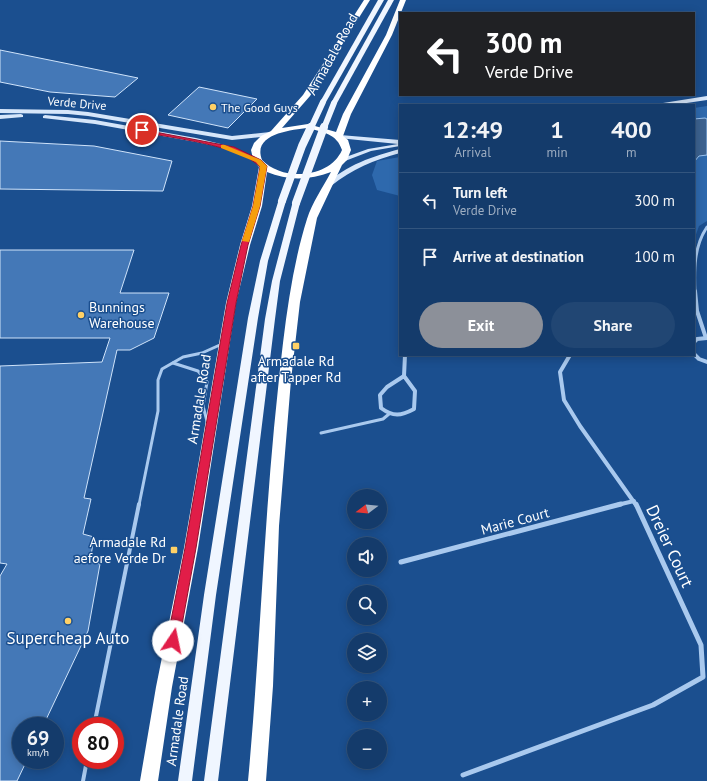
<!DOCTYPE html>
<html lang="en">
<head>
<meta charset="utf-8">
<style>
  :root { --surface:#143b6b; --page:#214673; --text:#f1f3f6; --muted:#9dadc1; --line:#33557e; --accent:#8c9099 }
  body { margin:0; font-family:"PT Sans",sans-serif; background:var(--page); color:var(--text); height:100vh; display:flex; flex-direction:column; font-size:15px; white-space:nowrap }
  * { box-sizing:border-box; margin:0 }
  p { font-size:13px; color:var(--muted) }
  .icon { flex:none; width:22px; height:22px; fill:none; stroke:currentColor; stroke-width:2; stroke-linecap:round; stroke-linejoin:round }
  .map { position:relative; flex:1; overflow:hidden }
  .drawer { position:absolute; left:399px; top:104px; width:296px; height:252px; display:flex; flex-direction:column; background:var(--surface); border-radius:0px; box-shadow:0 2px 10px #0003,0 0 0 1px var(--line) }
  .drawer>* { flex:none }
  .top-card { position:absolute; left:399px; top:12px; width:296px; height:84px; border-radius:0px; box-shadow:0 2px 10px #0003,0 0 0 1px var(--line); background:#202124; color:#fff; overflow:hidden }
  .needle { width:26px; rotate:254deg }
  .controls { position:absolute; left:347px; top:489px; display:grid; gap:8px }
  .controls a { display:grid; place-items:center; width:40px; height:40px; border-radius:50%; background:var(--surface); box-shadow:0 2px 10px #0003,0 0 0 1px var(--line); font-size:20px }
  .speed { position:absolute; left:12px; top:717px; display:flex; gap:8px; font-size:20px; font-weight:700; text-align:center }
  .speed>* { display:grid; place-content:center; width:52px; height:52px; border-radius:50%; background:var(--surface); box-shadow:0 2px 10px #0003,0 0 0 1px var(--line); line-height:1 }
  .speed small { font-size:10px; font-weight:400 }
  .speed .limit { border:6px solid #d22; background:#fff; color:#111 }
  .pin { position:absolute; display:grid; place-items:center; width:34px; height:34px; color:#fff; margin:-17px; border:2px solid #fff; border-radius:50%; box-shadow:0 1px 4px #0007 }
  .me { position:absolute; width:44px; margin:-22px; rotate:11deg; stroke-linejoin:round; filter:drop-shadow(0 0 3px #0008) }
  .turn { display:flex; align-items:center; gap:14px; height:84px; padding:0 20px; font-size:18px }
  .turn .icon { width:52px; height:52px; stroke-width:2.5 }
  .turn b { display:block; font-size:28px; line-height:34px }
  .eta { display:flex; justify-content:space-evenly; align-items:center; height:68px; text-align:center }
  .eta b { font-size:24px; font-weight:700; line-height:28px }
  .button { display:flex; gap:8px; margin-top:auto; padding:8px 20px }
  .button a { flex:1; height:46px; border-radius:24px; background:var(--accent); color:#fff; font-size:16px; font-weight:700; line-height:46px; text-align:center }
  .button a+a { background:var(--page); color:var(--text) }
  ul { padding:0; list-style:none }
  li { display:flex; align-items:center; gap:12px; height:56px; padding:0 20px; border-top:1px solid var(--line) }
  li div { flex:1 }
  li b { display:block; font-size:15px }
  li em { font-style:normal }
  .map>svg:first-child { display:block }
  .green { fill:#2e69ad }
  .water { fill:#3c6290; stroke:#9cc4f0 }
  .building { fill:#4478b7; stroke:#cfe3fa }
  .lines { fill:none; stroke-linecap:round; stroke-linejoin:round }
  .lane-far1 { stroke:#a9c9ee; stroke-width:3 }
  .lane { stroke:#a9c9ee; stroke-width:4 }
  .street-far2 { stroke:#a9c9ee; stroke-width:3 }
  .street-far1 { stroke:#a9c9ee; stroke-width:4 }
  .street { stroke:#a9c9ee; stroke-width:5 }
  .secondary { fill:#d6e6fa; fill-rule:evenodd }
  .primary { fill:#f0f6ff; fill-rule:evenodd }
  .highway { fill:#fff; fill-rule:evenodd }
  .primary-bridge-far1 { stroke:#f0f6ff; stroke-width:6 }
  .primary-bridge { stroke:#f0f6ff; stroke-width:8 }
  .route { fill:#e11d48; stroke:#92132f }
  .slow { fill:#f59e0b }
  .poi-dot { fill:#ffd166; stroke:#1b4f8f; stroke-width:1.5 }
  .labels { text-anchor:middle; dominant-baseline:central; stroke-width:3; stroke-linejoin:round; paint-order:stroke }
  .far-street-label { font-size:12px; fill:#fff; stroke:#1b4f8f }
  .far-poi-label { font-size:12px; fill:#fff; stroke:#1b4f8f; text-anchor:start }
  .street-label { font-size:14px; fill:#fff; stroke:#1b4f8f }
  .poi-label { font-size:14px; fill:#fff; stroke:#1b4f8f; text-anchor:start }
  .near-street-label { font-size:17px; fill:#fff; stroke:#1b4f8f }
  .near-poi-label { font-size:17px; fill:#fff; stroke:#1b4f8f }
</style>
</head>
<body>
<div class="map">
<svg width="707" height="781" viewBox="0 0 707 781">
  <rect width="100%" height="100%" fill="#1b4f8f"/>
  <g class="green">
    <path d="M707,106V221L699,226L694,240V108Z"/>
    <path d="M400,157V196L377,190L372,175L377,161Z"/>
  </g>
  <path class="water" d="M705,118L707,119V155L699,156L694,162V119Z"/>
  <g class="building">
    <path d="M0,50L138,78L115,97L50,92L0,82Z"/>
    <path d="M199,87L257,99L228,128L168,115Z"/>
    <path d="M0,141L94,146L172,161L163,191L0,189Z"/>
    <path d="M0,250H134L120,293H169L154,338L130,350H117L84,498L91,499L83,534L94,537L90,562L100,564L88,631L43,726H21V760H27L17,781H0V576L7,564L0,563V366L102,362L110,338H0Z"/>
  </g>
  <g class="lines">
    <g class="lane-far1">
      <path d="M173,363L198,371L207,382L203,406L207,421"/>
      <path d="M321,433L383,419L389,414"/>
      <path d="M139,505L158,411V380L162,369L183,357L202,353L222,344"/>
    </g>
    <g class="lane">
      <path d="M94,726L139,504"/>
      <path d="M83,781L87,760"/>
    </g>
    <path class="street-far2" d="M695,292C694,270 694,246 707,227"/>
    <g class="street-far1">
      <path d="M695,291L697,311L706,338"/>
      <path d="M694,342L697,339L707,338"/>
      <path d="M694,354L699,359L707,362"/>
      <path d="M570,355L560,372L564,400L580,426L636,505"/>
      <path d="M654,355H684"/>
      <path d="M404,376L415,391L414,409C401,416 393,417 381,408L380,395L387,387Z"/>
      <path d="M404,376L405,355"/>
      <path d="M617,505L634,501"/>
    </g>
    <g class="street">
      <path d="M401,562L621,504"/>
      <path d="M463,775L653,705L703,677L701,645L636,504"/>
    </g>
    <g class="secondary">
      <path d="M707,96V100L673,105H660L663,103Z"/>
      <path d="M0,109L68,110L88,112L232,136L270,132L273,134L270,136L232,140L88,116L68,114L0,113Z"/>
      <path d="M21,114L23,115V117L0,119V115Z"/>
      <path d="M45,115L95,120L196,138L233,147L261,161L256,162L229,149L196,142L95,124L43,118V116Z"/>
      <path d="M340,135L400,140V146L371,151L345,161L342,159L343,158L368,149L398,144L338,138L337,137Z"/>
      <path d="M400,149V153C374,160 352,169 331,186H327L326,185C345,165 374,156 400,149Z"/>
    </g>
    <g class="primary">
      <path d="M378,0H384L326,102L321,103L320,102Z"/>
      <path d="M388,0H394L337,103L332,104L331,103Z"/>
      <path d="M279,199H285L286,201L268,261L258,318L216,595L192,781H178L204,595L248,318L260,261Z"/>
      <path d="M293,201H296L300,203L280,281L275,319L218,781H204L265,319L272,281Z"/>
    </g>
    <path class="highway" d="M364,0H370L310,96L282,128L308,124L336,132L343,114L386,35L400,0H406L392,35L351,114L343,136L348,140L351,150L347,160L342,165L317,218L300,302L291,380L279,526L273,686L266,781H248C259,663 263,545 274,428C281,362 287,282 307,219C312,203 323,187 331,172C310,180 288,181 267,172L262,206L250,245L236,303L198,548L172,687L158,781H140L156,687L184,548L226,303L240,245L252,206L259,167L253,159L251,150L254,143L261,136L271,131L303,95ZM308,128C323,132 337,134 342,150C330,178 283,182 262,160C252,134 290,130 308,128Z"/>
    <g class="primary-bridge-far1">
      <path d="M311,128L323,102"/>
      <path d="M324,128L334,103"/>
    </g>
    <g class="primary-bridge">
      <path d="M282,201L302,146L311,127"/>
      <path d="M296,203L324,127"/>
    </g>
  </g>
  <path class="route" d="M139,129L234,147L261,160L267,166L260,206L248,245L236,303L196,548L179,641L177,645L173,647L169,645L167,641L185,548L227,303L241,245L253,206L260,167C240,145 171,138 142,132H139Z"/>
  <path class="slow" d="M221,145H225L261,160L267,166L260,206L249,242L242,241L253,206L260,167L256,162L221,148Z"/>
  <g class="poi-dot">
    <circle cx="213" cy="107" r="4"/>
    <circle cx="81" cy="315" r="4"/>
    <rect x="292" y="342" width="8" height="8" rx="2"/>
    <rect x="170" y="546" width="8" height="8" rx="2"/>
    <circle cx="68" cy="621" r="4"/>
  </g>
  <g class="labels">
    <g class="far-street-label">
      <text transform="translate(77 103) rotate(5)">Verde Drive</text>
    </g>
    <g class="far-poi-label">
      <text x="221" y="107">The Good Guys</text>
    </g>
    <g class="street-label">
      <text transform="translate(332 54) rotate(-61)">Armadale Road</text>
      <text transform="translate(199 399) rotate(-81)">Armadale Road</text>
      <text transform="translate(515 521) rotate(-15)">Marie Court</text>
      <text transform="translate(177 721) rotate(-82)">Armadale Road</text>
    </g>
    <g class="poi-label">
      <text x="89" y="307">Bunnings<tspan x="89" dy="16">Warehouse</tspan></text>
      <text x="296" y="361" text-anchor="middle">Armadale Rd<tspan x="296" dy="16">after Tapper Rd</tspan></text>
      <text x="166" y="542" text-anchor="end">Armadale Rd<tspan x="166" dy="16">aefore Verde Dr</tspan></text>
    </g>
    <g class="near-street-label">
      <text transform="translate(670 546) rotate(65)">Dreier Court</text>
    </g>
    <g class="near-poi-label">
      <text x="68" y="638">Supercheap Auto</text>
    </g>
  </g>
</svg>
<div class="controls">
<a><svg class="needle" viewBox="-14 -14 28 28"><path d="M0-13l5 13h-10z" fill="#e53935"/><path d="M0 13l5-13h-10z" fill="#9dadc1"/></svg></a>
<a><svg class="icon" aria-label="sound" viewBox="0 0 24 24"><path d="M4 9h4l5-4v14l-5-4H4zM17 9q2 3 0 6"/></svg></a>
<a><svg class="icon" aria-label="search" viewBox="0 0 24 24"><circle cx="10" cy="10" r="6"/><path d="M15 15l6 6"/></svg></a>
<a><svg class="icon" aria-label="layers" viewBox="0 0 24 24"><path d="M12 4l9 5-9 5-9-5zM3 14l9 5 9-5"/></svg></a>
<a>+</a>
<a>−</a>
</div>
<div class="speed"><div>69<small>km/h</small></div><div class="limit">80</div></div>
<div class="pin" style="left:142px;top:130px;background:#d93025"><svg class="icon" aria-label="arrive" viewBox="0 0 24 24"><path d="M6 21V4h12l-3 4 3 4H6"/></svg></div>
<svg class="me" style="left:173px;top:641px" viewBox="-20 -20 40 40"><circle r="19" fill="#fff"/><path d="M0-13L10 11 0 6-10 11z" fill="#e11d48"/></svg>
<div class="top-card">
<div class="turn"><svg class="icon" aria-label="left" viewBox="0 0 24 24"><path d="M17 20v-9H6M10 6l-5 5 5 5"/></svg><div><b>300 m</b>Verde Drive</div></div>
</div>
<section class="drawer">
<div class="eta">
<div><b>12:49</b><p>Arrival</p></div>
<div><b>1</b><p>min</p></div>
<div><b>400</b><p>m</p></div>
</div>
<ul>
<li><svg class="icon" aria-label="left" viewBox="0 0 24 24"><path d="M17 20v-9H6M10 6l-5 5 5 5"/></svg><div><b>Turn left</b><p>Verde Drive</p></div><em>300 m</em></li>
<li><svg class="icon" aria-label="arrive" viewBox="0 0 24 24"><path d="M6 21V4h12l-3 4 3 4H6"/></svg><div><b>Arrive at destination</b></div><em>100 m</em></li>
</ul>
<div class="button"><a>Exit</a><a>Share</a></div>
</section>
</div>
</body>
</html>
